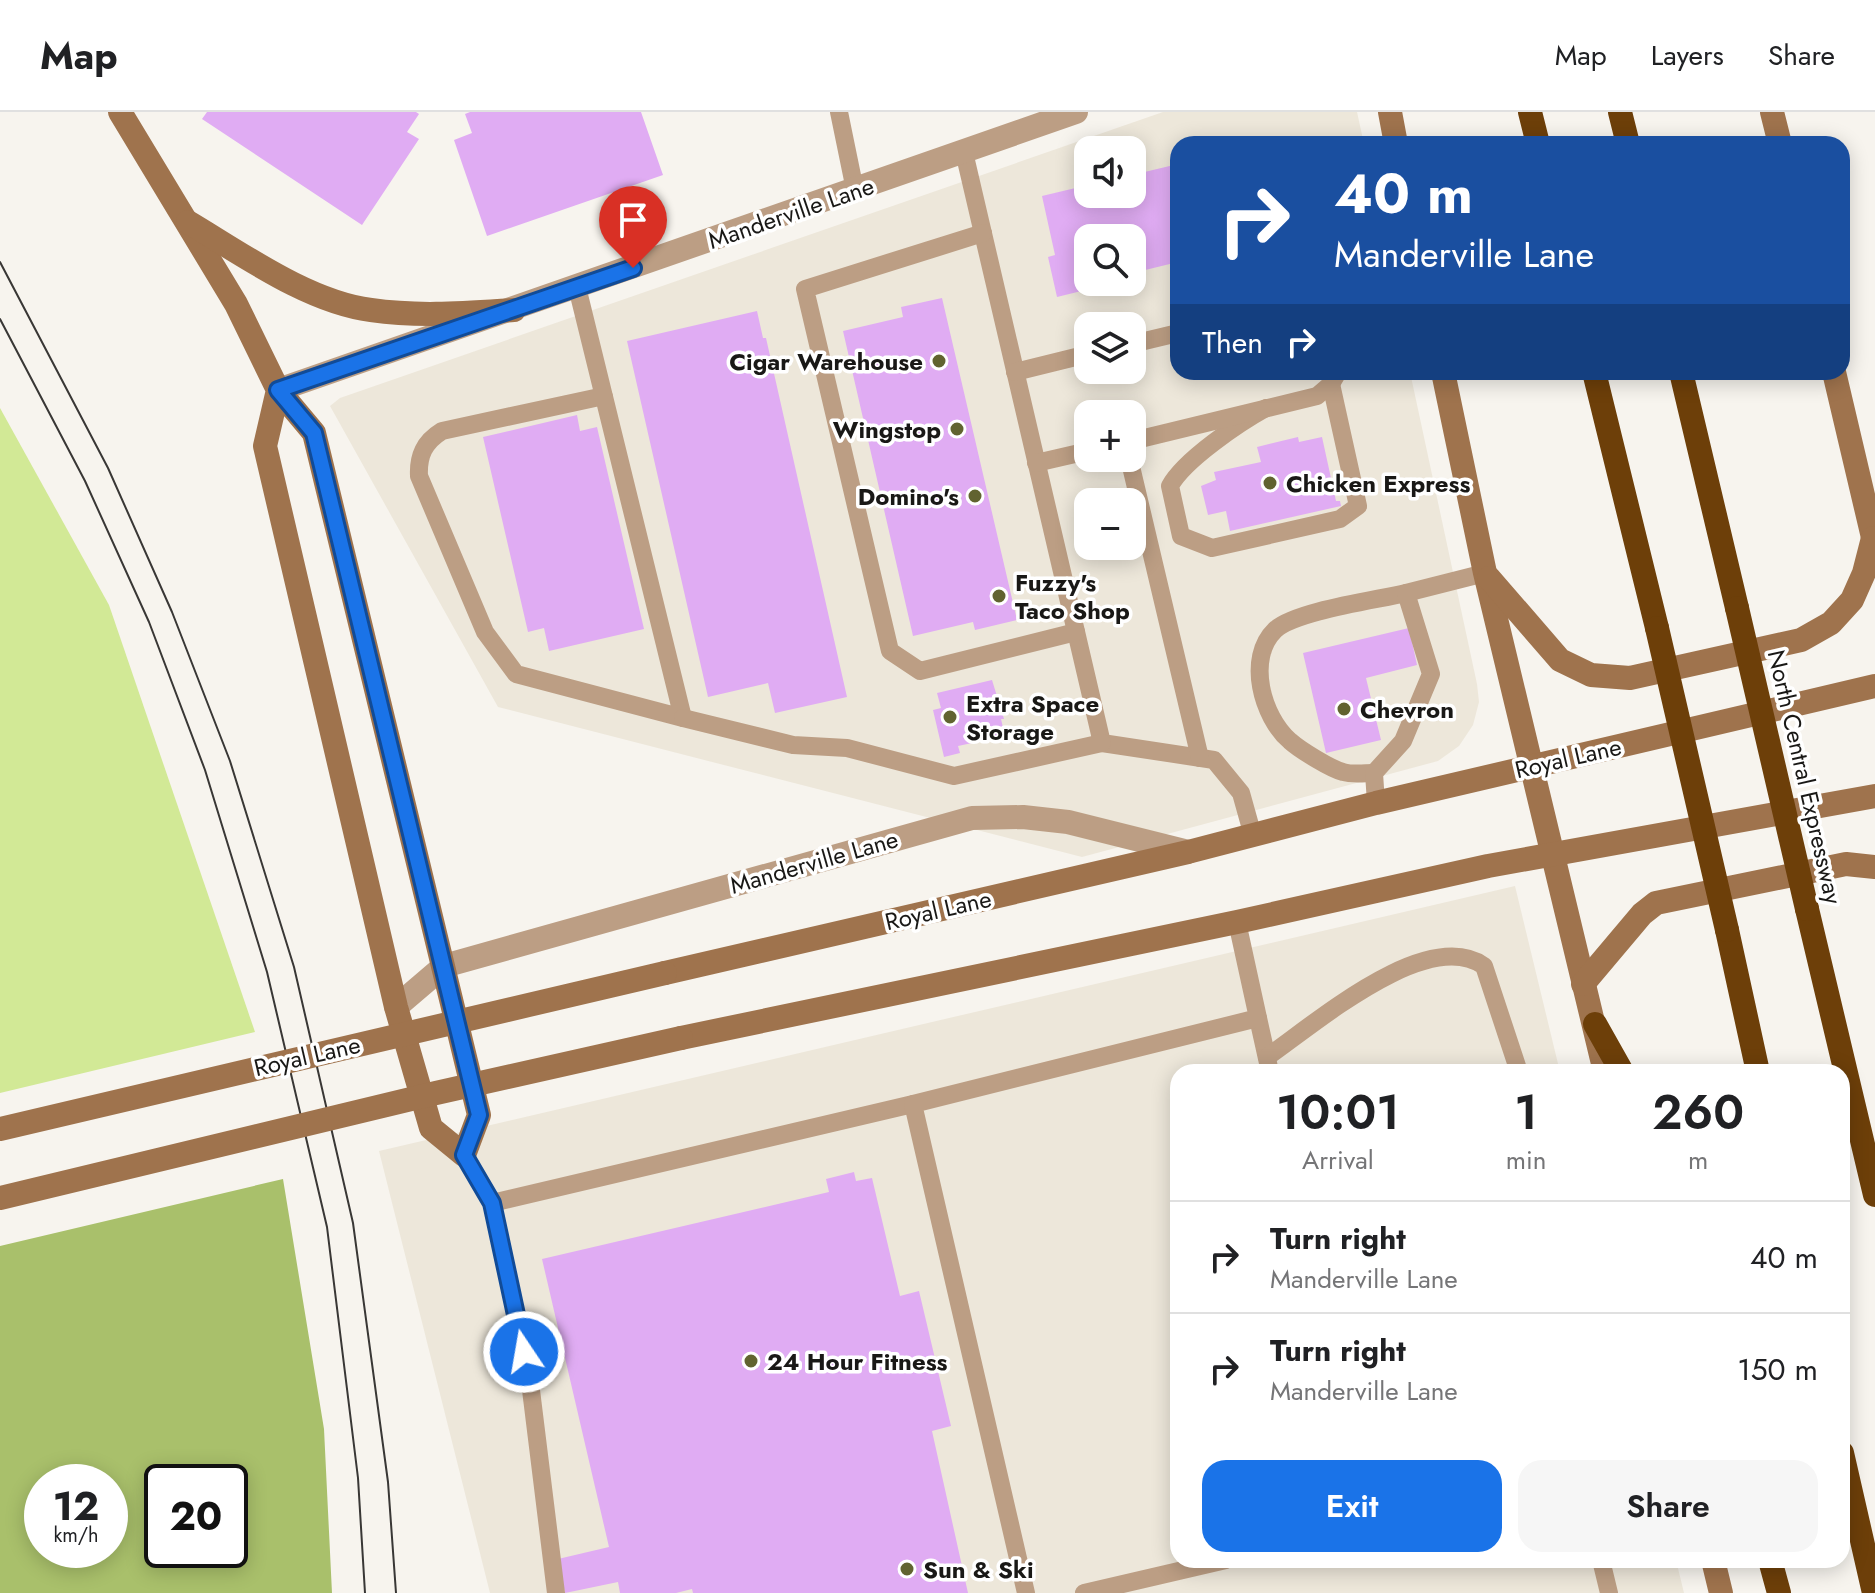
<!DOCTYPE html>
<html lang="en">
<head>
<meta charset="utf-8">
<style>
  :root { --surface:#fff; --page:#f6f6f6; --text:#202124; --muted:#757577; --line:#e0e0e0; --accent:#1a73e8 }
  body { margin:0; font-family:Jost,sans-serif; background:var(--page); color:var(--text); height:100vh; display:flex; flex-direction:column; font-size:30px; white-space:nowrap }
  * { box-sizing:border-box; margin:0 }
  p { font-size:26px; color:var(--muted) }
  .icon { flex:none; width:44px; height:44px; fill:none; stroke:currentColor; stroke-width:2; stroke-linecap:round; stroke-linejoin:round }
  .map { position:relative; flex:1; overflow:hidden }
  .panel { position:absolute; left:1170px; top:952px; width:680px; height:504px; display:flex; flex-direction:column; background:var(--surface); border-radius:24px; box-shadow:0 4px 20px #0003 }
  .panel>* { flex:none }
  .banner { position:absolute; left:1170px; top:24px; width:680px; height:244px; border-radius:24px; box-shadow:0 4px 20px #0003; background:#1a4fa0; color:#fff; overflow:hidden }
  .buttons { position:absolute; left:1074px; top:24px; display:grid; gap:16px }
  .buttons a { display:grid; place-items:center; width:72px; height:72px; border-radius:16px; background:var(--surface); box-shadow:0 4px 20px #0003; font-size:40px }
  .speed { position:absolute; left:24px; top:1352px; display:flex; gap:16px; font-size:40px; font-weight:700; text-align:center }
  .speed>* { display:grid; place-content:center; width:104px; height:104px; border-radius:50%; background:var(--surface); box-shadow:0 4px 20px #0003; line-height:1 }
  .speed small { font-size:20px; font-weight:400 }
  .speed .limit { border:4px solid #111; border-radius:12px; background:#fff; color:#111 }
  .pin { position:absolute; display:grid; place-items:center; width:68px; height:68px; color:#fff; margin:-82px -34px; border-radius:50% 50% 50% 0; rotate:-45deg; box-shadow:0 0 8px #0007 }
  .pin .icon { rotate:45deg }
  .me { position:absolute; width:88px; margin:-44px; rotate:348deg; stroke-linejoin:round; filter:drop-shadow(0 0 6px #0008) }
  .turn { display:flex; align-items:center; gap:28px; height:168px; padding:0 32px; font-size:36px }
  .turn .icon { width:104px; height:104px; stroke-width:2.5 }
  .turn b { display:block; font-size:56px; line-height:68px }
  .then { display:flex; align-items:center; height:76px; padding:0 32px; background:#0003; gap:16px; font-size:30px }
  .eta { display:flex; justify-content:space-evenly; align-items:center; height:136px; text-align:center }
  .eta b { font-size:48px; font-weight:600; line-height:56px }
  .cta { display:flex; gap:16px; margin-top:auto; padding:16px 32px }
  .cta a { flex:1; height:92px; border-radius:24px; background:var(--accent); color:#fff; font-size:32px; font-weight:600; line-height:92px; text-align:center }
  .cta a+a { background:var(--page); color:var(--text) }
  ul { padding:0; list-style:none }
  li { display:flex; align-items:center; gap:24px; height:112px; padding:0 32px; border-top:2px solid var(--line) }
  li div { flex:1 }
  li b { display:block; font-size:30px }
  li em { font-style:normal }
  header { display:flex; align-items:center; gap:48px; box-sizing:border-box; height:112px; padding:0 40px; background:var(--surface); border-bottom:2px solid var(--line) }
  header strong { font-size:38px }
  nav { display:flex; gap:44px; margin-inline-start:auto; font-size:28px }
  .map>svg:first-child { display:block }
  .built { fill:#ede7da; fill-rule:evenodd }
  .green { fill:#d2e996 }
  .forest { fill:#a9c06b; fill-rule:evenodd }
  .building { fill:#e0acf3 }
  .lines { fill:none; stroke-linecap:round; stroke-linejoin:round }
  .lane { stroke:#bc9e84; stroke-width:18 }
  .street { stroke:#bc9e84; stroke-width:24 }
  .secondary { stroke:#9f734d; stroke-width:24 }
  .highway { stroke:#6d3f09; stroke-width:24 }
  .tram { stroke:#393735; stroke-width:2 }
  .secondary-bridge { stroke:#9f734d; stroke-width:24 }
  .highway-bridge { stroke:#6d3f09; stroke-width:24 }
  .route-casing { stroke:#114b97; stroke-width:20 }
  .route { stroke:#1a73e8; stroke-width:14 }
  .poi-dot { fill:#616330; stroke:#fff; stroke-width:3 }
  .labels { text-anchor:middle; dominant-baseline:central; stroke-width:7; stroke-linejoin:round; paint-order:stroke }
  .street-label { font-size:24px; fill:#191816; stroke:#fff }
  .poi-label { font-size:24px; font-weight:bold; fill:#191816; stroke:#fff; text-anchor:start }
</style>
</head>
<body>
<header>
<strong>Map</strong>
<nav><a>Map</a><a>Layers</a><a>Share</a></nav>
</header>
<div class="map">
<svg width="1875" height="1481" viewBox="0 0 1875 1481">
  <rect width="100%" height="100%" fill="#f7f4ee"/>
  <g class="built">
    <path d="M1163,0H1357L1364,32H1178V260H1410L1477,572L1479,590L1473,613L1459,634L1438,649L1082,745L498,595L330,294L340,286ZM1088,38H1132V82H1088ZM1088,126H1132V170H1088ZM1088,214H1132V258H1088ZM1088,302H1132V346H1088ZM1088,390H1132V434H1088Z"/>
    <path d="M1515,774L1560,960H1178V1448H1676L1684,1481H490L379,1039Z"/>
  </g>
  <path class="green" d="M0,296L109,493L255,920L0,981Z"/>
  <path class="forest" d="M283,1067L324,1317L332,1481H0V1134ZM110,1370V1438H42V1370ZM230,1370V1438H162V1370Z"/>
  <g class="building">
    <path d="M207,0H416L419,2L407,20L419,27L362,113L202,7Z"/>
    <path d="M470,0H641L663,63L487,124L454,28L472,21L465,2Z"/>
    <path d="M1178,52V150L1137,160L1138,165L1132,167V126H1088V170L1114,171L1057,185L1048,145L1055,143L1042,84L1088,73V82H1132V63Z"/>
    <path d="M942,186L1017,508L975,518L973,510L913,524L843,219L903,205L901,195Z"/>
    <path d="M757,199L763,226H766L847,585L775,601L768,571L708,585L627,229Z"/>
    <path d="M577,303L580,319L597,315L644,517L549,539L544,516L528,520L483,325Z"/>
    <path d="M1298,325L1299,330L1322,325L1336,389H1340L1341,394L1230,419L1226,399L1208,403L1201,374L1216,368L1214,360L1261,350L1257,335Z"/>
    <path d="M1409,516L1417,553L1366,566L1381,628L1326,641L1303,541Z"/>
    <path d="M992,568L1004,607H1001L1005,624L958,634L960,641L944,645L933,598L941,596L937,581Z"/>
    <path d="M854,1060L856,1069L872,1066L900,1184L919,1179L951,1314L932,1319L968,1481H693L692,1477L676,1481H620L618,1470L565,1481L558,1447L609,1435L542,1147L829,1080L826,1067Z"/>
  </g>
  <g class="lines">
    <g class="lane">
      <path d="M839,0L855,78"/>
      <path d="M964,40L1102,631L1214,648L1241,681L1253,724"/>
      <path d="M983,121L805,177L890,539L920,559L1076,520"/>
      <path d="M577,175L683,606L516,562L485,520L419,364C418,344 424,330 442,319L604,284"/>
      <path d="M1132,232L1178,221"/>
      <path d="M1015,260L1088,242"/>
      <path d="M1266,296C1239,311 1184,348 1170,374L1181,424L1212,436L1340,407L1358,394L1331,272"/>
      <path d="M1132,329L1317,284L1331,272L1338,260"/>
      <path d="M1129,346L1200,646"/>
      <path d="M1036,351L1088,339"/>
      <path d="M683,606L793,633L847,636L954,664L1102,631"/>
      <path d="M1374,661C1365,661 1353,663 1343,660C1331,657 1300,638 1290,629C1262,605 1246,546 1275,518C1295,499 1377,488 1406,481"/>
      <path d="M1376,691L1374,661L1403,629L1431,562L1406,481L1485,461"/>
      <path d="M1258,906L1270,960"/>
      <path d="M1267,945C1315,912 1427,814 1484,854L1519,960"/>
      <path d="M464,1043L492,1091L530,1270L556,1481"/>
      <path d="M492,1091L913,992"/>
      <path d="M1601,1448L1609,1481"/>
      <path d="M1026,1481L913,992L1258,906L1237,810"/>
      <path d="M1084,1481L1226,1448"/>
    </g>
    <g class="street">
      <path d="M278,278L1076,0"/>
      <path d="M396,895L444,854L972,706L1023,705L1068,710L1188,740"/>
    </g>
    <g class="secondary">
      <path d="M120,0L236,192L278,278L314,321L479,1003L464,1043L431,1016L396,895L265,334L278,278"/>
      <path d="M1390,0L1396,32"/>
      <path d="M1772,0L1780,32"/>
      <path d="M188,110C242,142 308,190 371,198C419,205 466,201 514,198"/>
      <path d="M1443,260L1485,461L1605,960"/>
      <path d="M1834,260L1875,434"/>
      <path d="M1489,466L1560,548L1591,563L1630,566L1801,528L1831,511L1852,488L1864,461L1873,426"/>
      <path d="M665,861L1188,740L1376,691L1875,574"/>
      <path d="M1583,872L1642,802L1656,791L1846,752L1875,755"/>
      <path d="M681,926L1237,810L1488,754L1875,684"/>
      <path d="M1713,1448L1721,1481"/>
    </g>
    <g class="highway">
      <path d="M1530,0L1538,32"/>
      <path d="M1620,0L1628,32"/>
      <path d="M1594,260L1657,516"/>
      <path d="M1681,260L1737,496"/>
      <path d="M1807,797L1875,1083"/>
      <path d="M1727,818L1758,960"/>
      <path d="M1595,912L1622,960"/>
      <path d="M1842,1341L1874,1481"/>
      <path d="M1770,1448L1779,1481"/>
    </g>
    <g class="tram">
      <path d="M0,150L108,356L172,500L230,649L294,855L353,1111L388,1370L396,1481"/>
      <path d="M0,207L85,369L149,510L205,658L267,860L327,1115L358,1366L365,1481"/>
    </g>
    <g class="secondary-bridge">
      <path d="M0,1017L665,861"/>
      <path d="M0,1086L436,981L681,926"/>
    </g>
    <g class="highway-bridge">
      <path d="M1737,496L1807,797"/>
      <path d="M1657,516L1727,818"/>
    </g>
  </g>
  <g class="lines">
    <g class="route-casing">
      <path id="route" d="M524,1240L492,1091L464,1043L479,1003L314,321L278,278L633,156"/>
    </g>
    <use href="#route" class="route"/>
  </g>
  <g class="poi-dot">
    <circle cx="939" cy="249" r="8"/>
    <circle cx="957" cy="317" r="8"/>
    <circle cx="1270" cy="371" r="8"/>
    <circle cx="975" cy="384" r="8"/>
    <circle cx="999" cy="484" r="8"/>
    <circle cx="1344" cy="597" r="8"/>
    <circle cx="950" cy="605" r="8"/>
    <circle cx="751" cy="1249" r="8"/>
    <circle cx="907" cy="1457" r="8"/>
  </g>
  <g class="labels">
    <g class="street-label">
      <text transform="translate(791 101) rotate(-19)">Manderville Lane</text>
      <text transform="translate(1568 646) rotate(-13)">Royal Lane</text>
      <text transform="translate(1805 665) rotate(77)">North Central Expressway</text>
      <text transform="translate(814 750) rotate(-16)">Manderville Lane</text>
      <text transform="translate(938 798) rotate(-13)">Royal Lane</text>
      <text transform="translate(307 944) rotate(-13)">Royal Lane</text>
    </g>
    <g class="poi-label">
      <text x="923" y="249" text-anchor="end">Cigar Warehouse</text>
      <text x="941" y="317" text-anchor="end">Wingstop</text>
      <text x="1286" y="371">Chicken Express</text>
      <text x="959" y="384" text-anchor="end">Domino's</text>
      <text x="1015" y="470">Fuzzy's<tspan x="1015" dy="28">Taco Shop</tspan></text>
      <text x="966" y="591">Extra Space<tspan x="966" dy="28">Storage</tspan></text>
      <text x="1360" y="597">Chevron</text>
      <text x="767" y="1249">24 Hour Fitness</text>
      <text x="923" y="1457">Sun &amp; Ski</text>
    </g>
  </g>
</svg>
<div class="buttons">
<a><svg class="icon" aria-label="sound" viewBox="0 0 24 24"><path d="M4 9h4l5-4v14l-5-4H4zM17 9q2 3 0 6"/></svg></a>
<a><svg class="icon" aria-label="search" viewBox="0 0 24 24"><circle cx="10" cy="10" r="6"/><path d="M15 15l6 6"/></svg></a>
<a><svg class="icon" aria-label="layers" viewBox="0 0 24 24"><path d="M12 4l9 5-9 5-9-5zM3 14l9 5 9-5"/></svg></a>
<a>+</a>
<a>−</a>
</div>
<div class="speed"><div>12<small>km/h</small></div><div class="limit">20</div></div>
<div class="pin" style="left:633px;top:156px;background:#d93025"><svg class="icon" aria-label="arrive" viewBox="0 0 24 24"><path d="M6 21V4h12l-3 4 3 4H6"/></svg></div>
<svg class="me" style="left:524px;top:1240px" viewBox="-20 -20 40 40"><circle r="17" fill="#1a73e8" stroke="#fff" stroke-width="3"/><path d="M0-11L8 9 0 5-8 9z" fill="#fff"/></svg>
<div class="banner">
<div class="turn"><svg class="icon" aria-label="right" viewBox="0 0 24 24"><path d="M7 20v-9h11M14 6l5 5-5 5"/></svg><div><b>40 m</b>Manderville Lane</div></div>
<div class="then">Then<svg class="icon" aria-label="right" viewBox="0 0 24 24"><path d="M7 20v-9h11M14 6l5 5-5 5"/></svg></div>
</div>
<section class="panel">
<div class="eta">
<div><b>10:01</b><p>Arrival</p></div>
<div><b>1</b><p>min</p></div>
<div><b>260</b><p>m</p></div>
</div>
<ul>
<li><svg class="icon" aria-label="right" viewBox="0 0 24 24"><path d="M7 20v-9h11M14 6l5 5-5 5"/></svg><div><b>Turn right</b><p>Manderville Lane</p></div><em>40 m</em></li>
<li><svg class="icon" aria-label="right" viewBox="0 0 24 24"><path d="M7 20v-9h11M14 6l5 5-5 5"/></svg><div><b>Turn right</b><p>Manderville Lane</p></div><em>150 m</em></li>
</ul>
<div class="cta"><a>Exit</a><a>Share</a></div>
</section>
</div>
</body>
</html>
